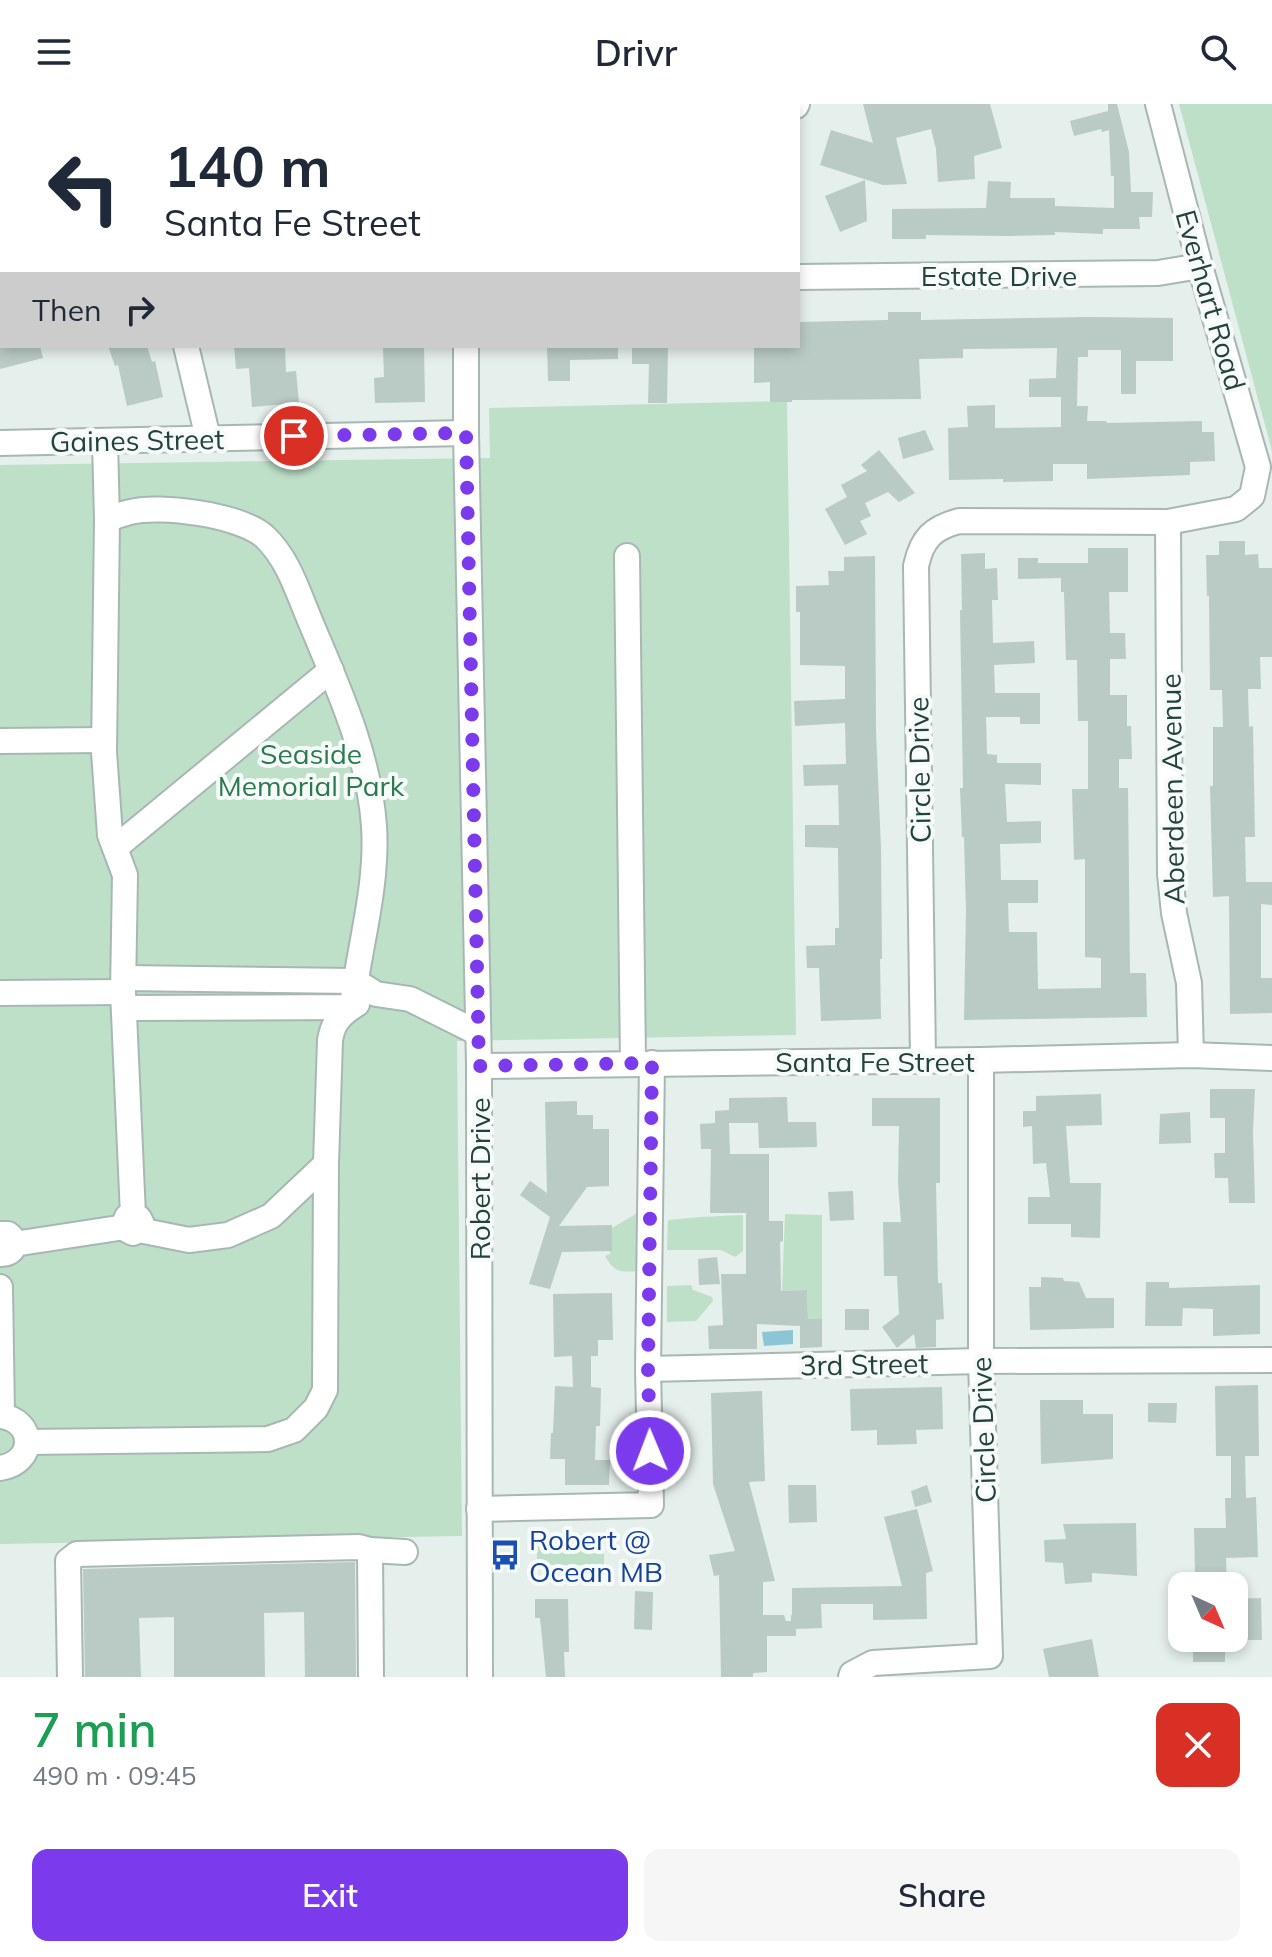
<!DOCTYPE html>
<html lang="en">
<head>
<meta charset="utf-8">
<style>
  :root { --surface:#fff; --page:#f6f6f7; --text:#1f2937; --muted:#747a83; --accent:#7c3aed }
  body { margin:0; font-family:Mulish,sans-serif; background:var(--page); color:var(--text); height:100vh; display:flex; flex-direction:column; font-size:30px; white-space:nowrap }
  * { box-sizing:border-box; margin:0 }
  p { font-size:26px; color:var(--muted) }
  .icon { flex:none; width:44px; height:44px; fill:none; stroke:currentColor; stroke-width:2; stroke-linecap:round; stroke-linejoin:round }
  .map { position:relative; height:1573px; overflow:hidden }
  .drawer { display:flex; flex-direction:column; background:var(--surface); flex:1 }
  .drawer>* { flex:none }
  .hud { position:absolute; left:0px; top:0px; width:800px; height:244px; box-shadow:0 4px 12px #0003; background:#fff; color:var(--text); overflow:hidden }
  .needle { width:52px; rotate:136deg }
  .buttons { position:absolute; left:1168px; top:1468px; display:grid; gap:16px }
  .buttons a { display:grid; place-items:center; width:80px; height:80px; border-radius:16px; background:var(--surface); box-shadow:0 4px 12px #0003; font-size:40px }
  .pin { position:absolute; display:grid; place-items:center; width:68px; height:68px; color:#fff; margin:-34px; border:4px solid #fff; border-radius:50%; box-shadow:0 2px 8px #0007 }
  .me { position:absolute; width:88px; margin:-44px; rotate:359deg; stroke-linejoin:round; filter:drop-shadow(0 0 6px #0008) }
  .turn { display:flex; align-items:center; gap:28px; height:168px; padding:0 32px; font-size:36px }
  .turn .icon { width:104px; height:104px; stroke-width:2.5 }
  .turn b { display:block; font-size:56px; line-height:68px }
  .then { display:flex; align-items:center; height:76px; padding:0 32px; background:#0003; gap:16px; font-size:30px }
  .round { display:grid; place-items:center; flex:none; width:84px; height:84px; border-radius:16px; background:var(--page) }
  .overview { display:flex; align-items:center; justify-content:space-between; height:136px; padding:0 32px }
  h1 { font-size:48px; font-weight:600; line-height:60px; color:#1e9e55 }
  .primary-button { display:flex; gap:16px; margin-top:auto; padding:16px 32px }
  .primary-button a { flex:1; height:92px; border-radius:16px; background:var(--accent); color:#fff; font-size:32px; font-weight:600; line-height:92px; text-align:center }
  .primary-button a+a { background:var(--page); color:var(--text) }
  header { display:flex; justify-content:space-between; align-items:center; height:104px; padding:0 32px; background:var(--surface); font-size:36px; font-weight:600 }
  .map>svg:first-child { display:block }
  .green { fill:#bee0c9 }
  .water { fill:#8cc6d5 }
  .building { fill:#bacac4 }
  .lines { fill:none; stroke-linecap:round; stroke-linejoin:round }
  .minor-casing { stroke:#a7b8b3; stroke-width:28 }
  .minor { stroke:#fff; stroke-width:24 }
  .route { stroke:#7c3aed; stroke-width:14; stroke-dasharray:0 25.2 }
  .labels { text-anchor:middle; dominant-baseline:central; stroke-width:8; stroke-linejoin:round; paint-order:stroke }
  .street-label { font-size:28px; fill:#23423b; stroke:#f6fbf9 }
  .park-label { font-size:28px; fill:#2b7a4e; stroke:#f6fbf9 }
  .transit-label { font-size:28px; fill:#164399; stroke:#f6fbf9; text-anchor:start }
</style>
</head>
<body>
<header><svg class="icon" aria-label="menu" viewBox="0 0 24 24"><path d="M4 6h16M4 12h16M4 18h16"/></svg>Drivr<svg class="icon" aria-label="search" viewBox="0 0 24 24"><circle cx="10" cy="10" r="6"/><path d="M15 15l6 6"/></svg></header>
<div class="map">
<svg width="1272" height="1573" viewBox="0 0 1272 1573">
  <rect width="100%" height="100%" fill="#e5efeb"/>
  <g class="green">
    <path d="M1179,0H1272V347Z"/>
    <path d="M787,297L796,931L457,937L462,1432L0,1440V361L490,354L489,304Z"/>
    <path d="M641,1107V1167C622,1168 615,1170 605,1152L610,1150L612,1124Z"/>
    <path d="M785,1110L822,1111V1215H808L807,1186L782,1187Z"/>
    <path d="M743,1111V1147L735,1153L721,1146H667L668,1116L700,1113Z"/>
    <path d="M691,1181L693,1186L712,1193L713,1197L696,1217L667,1218V1182Z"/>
    <rect x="537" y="1430" width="67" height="31"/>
  </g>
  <path class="water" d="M793,1226V1240L764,1242L762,1228Z"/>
  <g class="building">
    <path d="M863,0H990L1002,44L974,52L975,75L938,78L936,45L931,25L896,34L907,80L883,81L820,61L831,26L873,39Z"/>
    <path d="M1108,0H1117L1129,48L1131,88H1153L1152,113H1139L1140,125H1103V130L1055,128V131L1009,132L926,131V135H892V105L986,104L988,77L1011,78L1010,94H1055V102L1114,104V72H1111L1109,26L1102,28L1101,25L1074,32L1070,17L1108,7Z"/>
    <path d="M865,76L867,117L840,128L825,92Z"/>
    <path d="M888,208H921V216L1087,213L1173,214V257H1136V290H1121V246H1088V253H1078L1077,302H1088L1087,317H1106L1107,319L1202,317V328H1214L1215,357L1190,358V371L1087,375V360H1053V377L1003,378V375L949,376L948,324L968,323L967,302L995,301V324L1061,323V293H1029V275L1056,274L1057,244L963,245V254L919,255L921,295L792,296V298H770V278L754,279V242H799V218L888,216Z"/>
    <path d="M0,242H40L43,254L0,265Z"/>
    <path d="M108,242H147L152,258L155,257L163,293L127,302L118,261L115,262Z"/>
    <path d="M234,242H285L286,268L296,267L299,299L252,303L249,264L236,265Z"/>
    <path d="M383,242H424L425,298L375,299L374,274L384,273Z"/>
    <path d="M547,242H618V255L570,256V277H548Z"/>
    <path d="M632,242H668L667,299H648L649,260H632Z"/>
    <path d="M925,326L934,346L903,355L898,334Z"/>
    <path d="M879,346L915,389L899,398L888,388L865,399L871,412L860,417L867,430L845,441L825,405L847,393L841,381L867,367L861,361Z"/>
    <path d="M1219,437H1245V451L1258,450L1259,464H1272V553H1260L1261,585H1248L1249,623L1253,622L1255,733H1245L1246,778H1272V801L1261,800V874H1272V909L1230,910L1229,792L1213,793L1210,682H1213V623H1223L1222,586H1210L1209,492H1207L1206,451H1219Z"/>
    <path d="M1088,444H1128V488H1109L1110,529H1125L1126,555H1110V591H1127V622H1131L1132,655H1119V684H1128L1130,869H1146L1147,913L964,916L966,807L964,733H962L960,684H963L960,506H962L961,450L985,449V465L997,464L998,496H992L993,539L1034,537L1035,559L994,561L995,589H1040V620H1020V613H986L987,650L997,651V659H1041V681L1005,680L1007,718L1041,717V739L1000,740L1001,776H1038V799H1008L1009,828H1037L1038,885L1101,884V854L1085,853V755L1074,756L1072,685H1088V617H1078L1077,556H1066L1064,488H1061V474L1018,475V454H1038V459H1088Z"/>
    <path d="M875,452L876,626L881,745L882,855H880L881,915L821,917L819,864H807L806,842L835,841V824H839L838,744L805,743V721H839L838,681L804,682L803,661L846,660L845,619L795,622L794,597L845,595V562L800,561V508H796V482L829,481L828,467H844V453Z"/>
    <path d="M1210,985H1255L1253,1028L1255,1099H1229L1228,1074H1215L1214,1049H1225V1014H1210Z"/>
    <path d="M1101,990L1102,1021L1066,1022L1070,1079H1101L1100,1134L1071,1133V1120H1028V1093H1050L1046,1059L1033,1060L1032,1022L1023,1023V1007H1036V992Z"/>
    <path d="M787,993L788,1018H816L817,1043L759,1044L758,1019H729L730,1050H769V1117H783V1137L780,1138L781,1187L807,1186L808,1215H822V1243L800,1244V1222L757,1220V1245H709L708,1222L723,1221L721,1170H746V1109H710L711,1045H701L700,1020L715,1019V1007L729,1006V994Z"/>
    <path d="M872,994H940V1079H936L938,1179H942L944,1215L936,1216V1243L916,1244L914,1230L897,1244L882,1223L899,1210L897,1172H884L883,1118H901L898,1079L899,1022H872Z"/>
    <path d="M577,997V1011H593V1025H609V1082L587,1083L559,1122L612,1121V1147L562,1148L550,1185L529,1180L550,1113L520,1091L530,1077L547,1089L545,998Z"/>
    <path d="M1190,1008L1191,1039L1159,1040L1160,1010Z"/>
    <path d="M853,1087L854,1116L830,1117L828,1088Z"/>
    <path d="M717,1153L720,1180L699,1181L698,1155Z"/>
    <path d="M1041,1173L1063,1174L1064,1177L1079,1178L1086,1194H1114V1224L1030,1226L1029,1183H1041Z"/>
    <path d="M1146,1178H1169V1184L1260,1181V1230L1213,1232V1205L1183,1204L1182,1222H1145Z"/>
    <path d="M612,1189L613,1236H598V1252H591V1283L601,1284L600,1322H596L595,1356H610L609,1381H565V1355H550L551,1329H553L555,1282L573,1283L572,1252L554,1253L553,1190Z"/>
    <rect x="845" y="1205" width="24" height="21"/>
    <path d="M1258,1281L1259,1352H1245L1246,1394L1256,1393L1258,1453L1226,1454L1227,1482H1204V1469H1195L1194,1424H1226L1225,1394H1231V1352H1216L1215,1282Z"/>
    <path d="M942,1283L943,1325L916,1326L917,1340L877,1341V1326L851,1327L850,1285Z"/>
    <path d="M762,1287L765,1377L749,1378L775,1477L763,1478V1511H784L786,1517H791V1511H792V1484L902,1482L884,1413L917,1405L933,1467L926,1469L927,1515L873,1516V1500H821L822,1524L796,1525V1532H767V1568L753,1569V1573H721L719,1471L714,1472L709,1451L735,1447L713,1380L711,1289Z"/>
    <path d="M1040,1296H1083V1310H1113V1355L1041,1360Z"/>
    <path d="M1148,1299H1177L1176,1319L1148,1318Z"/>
    <path d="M788,1381H816L817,1418L789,1419Z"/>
    <path d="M927,1381L932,1398L915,1403L911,1387Z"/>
    <path d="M1136,1419L1137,1472L1092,1469V1478L1065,1480L1063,1459L1045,1458L1044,1436L1066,1435L1063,1420Z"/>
    <path d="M355,1458L356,1573H305L304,1508L264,1509L265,1573H174V1513L139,1514L141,1573H85L83,1465Z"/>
    <path d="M635,1487L653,1488L652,1526L634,1525Z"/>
    <path d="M1261,1494L1262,1536H1234V1495Z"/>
    <path d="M535,1495H568L569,1548H564L565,1573H546L540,1514H535Z"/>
    <path d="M1092,1535L1099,1573H1049L1043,1545Z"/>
    <rect x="1193" y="1537" width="32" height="21"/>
  </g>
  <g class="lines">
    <g class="minor-casing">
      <g id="minor">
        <path d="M551,2L552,0"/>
        <path d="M796,2L797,0"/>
        <path d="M798,173L1158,169L1200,162"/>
        <path d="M186,242L208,334"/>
        <path d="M466,242V329L479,962L480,1573"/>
        <path d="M105,337L107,416L104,648L110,731L125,771L123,888L133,1111L139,1114L142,1120L139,1126L133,1129L127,1126L124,1120L127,1113L133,1111"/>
        <path d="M0,339L466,329"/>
        <path d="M1168,418L1170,770L1174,809L1189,879L1191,951"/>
        <path d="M627,452L633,960"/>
        <path d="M0,637L104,636"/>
        <path d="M115,744L331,566"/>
        <path d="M124,874L355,877L376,890L410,895L478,929"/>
        <path d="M0,889L123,888"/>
        <path d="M124,904L352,903L357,900"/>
        <path d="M923,956L916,462C922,434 933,424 959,417L1168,418L1236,405L1252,392L1258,363L1200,162L1158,0"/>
        <path d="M479,962L981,956L1191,951L1272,954"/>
        <path d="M139,1126L189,1136L228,1131L271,1112L326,1060"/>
        <path d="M0,1130H8C19,1138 14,1151 0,1150"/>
        <path d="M14,1140L125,1123"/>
        <path d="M0,1183L2,1312"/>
        <path d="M648,1265L981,1257L1272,1256"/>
        <path d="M0,1312C36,1316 36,1359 0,1364"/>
        <path d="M27,1338L268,1335L294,1326L316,1304L325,1286L326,1060L330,936C333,920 338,913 352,903C359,843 378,783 374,722C369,650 338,584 311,519C298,489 289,456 265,433C241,411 160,400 130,408C122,410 114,413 107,416"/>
        <path d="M479,1405L651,1401L648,1265L652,959"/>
        <path d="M370,1446L371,1573"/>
        <path d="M70,1573L68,1457L77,1450L359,1443L370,1446L405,1448"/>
        <path d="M851,1573L852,1570L873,1559L990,1552L981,1257V956"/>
      </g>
    </g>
    <use href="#minor" class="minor"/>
  </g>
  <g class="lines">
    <path class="route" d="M294,332L466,329L479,962L652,959L648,1265L650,1347"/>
  </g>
  <defs>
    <g id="bus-bare" transform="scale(2.4)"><path d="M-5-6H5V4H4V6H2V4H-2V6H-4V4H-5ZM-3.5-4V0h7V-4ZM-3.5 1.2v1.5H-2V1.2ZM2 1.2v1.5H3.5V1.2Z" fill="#1a4fb4" stroke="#f6fbf9" stroke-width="2.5" paint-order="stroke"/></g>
  </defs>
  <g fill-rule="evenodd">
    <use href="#bus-bare" x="505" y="1451"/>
  </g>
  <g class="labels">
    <g class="street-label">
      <text x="999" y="171">Estate Drive</text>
      <text transform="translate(1211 196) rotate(74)">Everhart Road</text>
      <text transform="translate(137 336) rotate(-1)">Gaines Street</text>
      <text transform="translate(919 666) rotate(-91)">Circle Drive</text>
      <text transform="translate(1172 685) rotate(-91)">Aberdeen Avenue</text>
      <text x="875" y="957">Santa Fe Street</text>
      <text transform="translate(479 1075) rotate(-90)">Robert Drive</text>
      <text transform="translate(864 1260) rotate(-1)">3rd Street</text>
      <text transform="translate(983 1326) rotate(-92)">Circle Drive</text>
    </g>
    <g class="park-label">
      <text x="311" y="649">Seaside<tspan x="311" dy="32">Memorial Park</tspan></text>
    </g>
    <g class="transit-label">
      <text x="529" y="1435">Robert @<tspan x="529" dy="32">Ocean MB</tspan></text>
    </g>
  </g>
</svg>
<div class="buttons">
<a><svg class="needle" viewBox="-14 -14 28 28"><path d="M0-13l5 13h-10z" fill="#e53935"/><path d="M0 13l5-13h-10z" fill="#747a83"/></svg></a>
</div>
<div class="pin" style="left:294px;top:332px;background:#d93025"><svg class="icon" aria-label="arrive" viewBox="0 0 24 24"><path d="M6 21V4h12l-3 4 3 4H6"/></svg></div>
<svg class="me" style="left:650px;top:1347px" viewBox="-20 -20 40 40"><circle r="17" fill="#7c3aed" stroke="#fff" stroke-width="3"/><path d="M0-11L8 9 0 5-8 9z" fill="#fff"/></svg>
<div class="hud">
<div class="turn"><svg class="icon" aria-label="left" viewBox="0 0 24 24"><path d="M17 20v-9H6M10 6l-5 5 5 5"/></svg><div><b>140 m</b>Santa Fe Street</div></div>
<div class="then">Then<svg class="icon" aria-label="right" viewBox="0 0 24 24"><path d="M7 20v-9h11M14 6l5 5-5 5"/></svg></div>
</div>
</div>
<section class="drawer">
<div class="overview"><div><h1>7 min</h1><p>490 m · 09:45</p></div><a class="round" style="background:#d93025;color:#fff"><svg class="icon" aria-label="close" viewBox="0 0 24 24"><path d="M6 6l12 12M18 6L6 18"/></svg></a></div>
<div class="primary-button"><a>Exit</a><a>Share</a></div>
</section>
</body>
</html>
